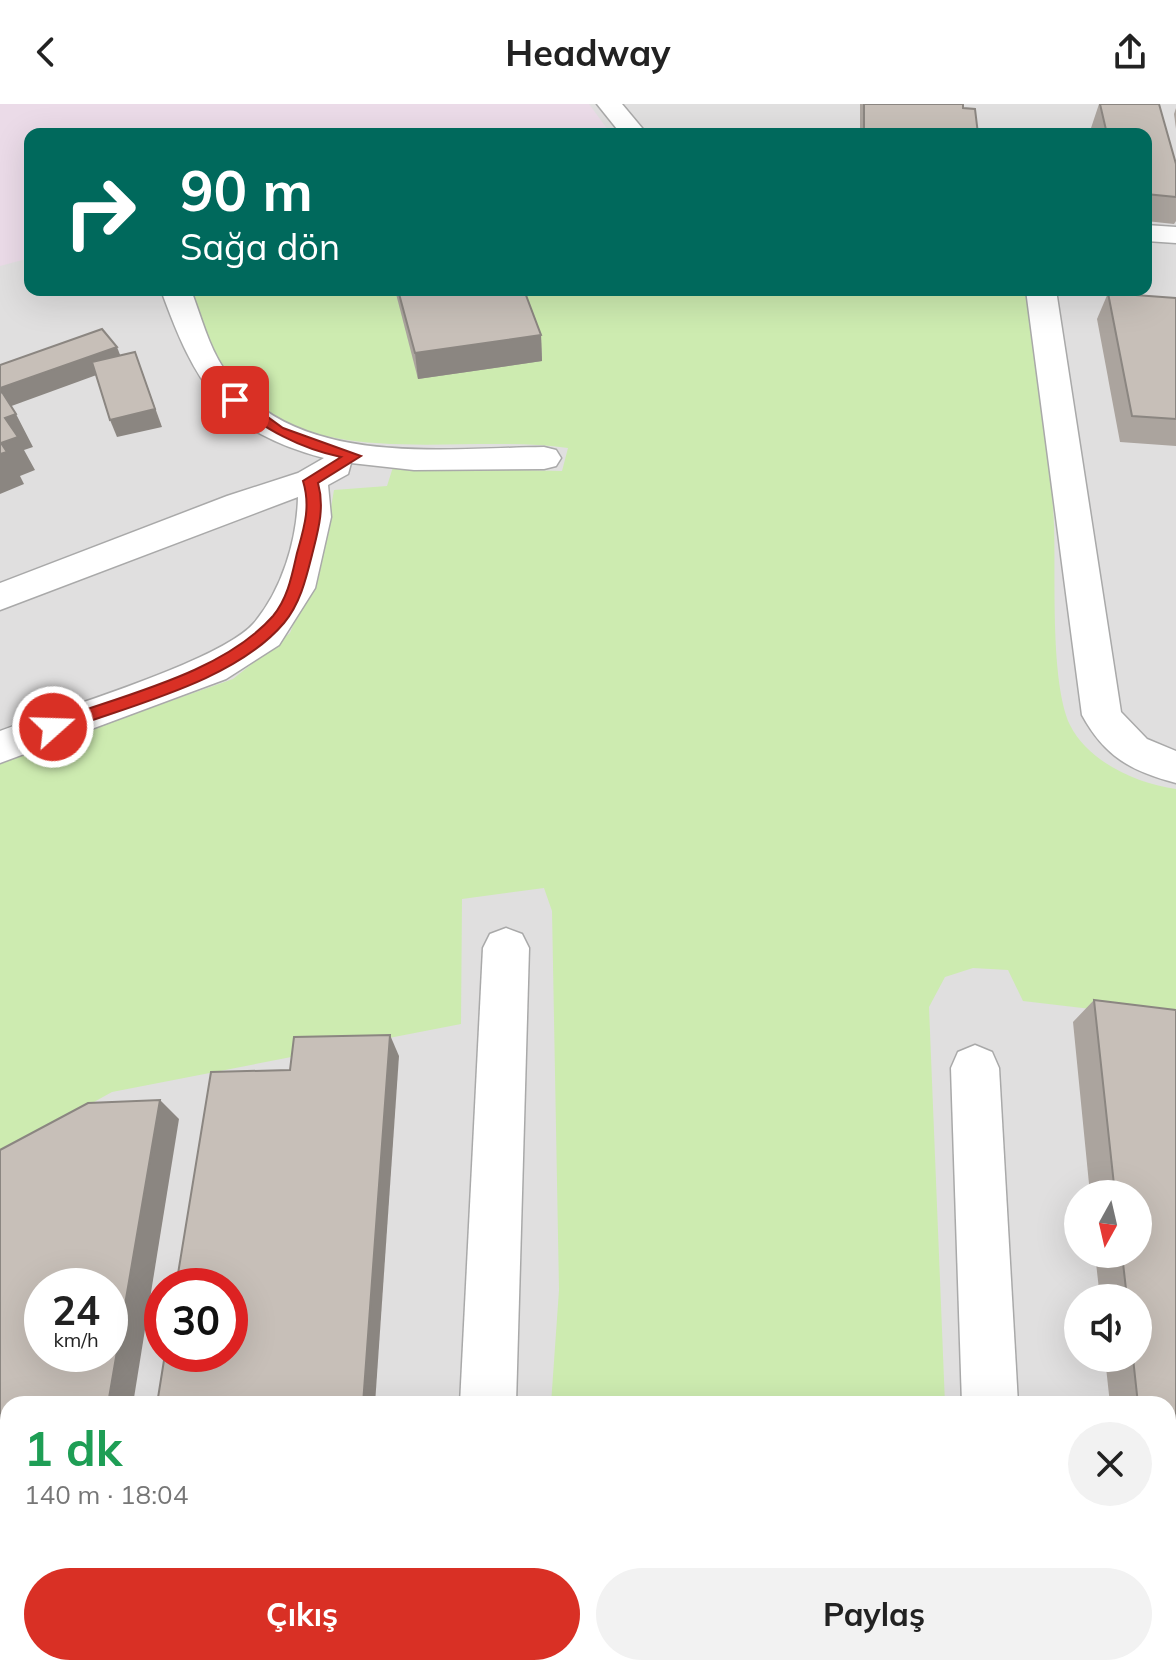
<!DOCTYPE html>
<html lang="tr">
<head>
<meta charset="utf-8">
<style>
  :root { --surface:#fff; --page:#f2f2f2; --text:#222; --muted:#767676; --accent:#d93025 }
  body { margin:0; font-family:Mulish,sans-serif; background:var(--page); color:var(--text); height:100vh; display:flex; flex-direction:column; font-size:30px; white-space:nowrap }
  * { box-sizing:border-box; margin:0 }
  p { font-size:26px; color:var(--muted) }
  .icon { flex:none; width:44px; height:44px; fill:none; stroke:currentColor; stroke-width:2; stroke-linecap:round; stroke-linejoin:round }
  .map { position:relative; flex:1; overflow:hidden }
  .details { position:absolute; left:0px; top:1292px; width:1176px; height:280px; display:flex; flex-direction:column; background:var(--surface); border-radius:24px 24px 0 0; box-shadow:0 8px 32px #0002 }
  .details>* { flex:none }
  .guide { position:absolute; left:24px; top:24px; width:1128px; height:168px; border-radius:16px; box-shadow:0 8px 32px #0002; background:#00695c; color:#fff; overflow:hidden }
  .needle { width:52px; rotate:188deg }
  .controls { position:absolute; left:1064px; top:1076px; display:grid; gap:16px }
  .controls a { display:grid; place-items:center; width:88px; height:88px; border-radius:50%; background:var(--surface); box-shadow:0 8px 32px #0002; font-size:40px }
  .speed { position:absolute; left:24px; top:1164px; display:flex; gap:16px; font-size:40px; font-weight:700; text-align:center }
  .speed>* { display:grid; place-content:center; width:104px; height:104px; border-radius:50%; background:var(--surface); box-shadow:0 8px 32px #0002; line-height:1 }
  .speed small { font-size:20px; font-weight:400 }
  .speed .limit { border:12px solid #d22; background:#fff; color:#111 }
  .pin { position:absolute; display:grid; place-items:center; width:68px; height:68px; color:#fff; margin:-34px; border-radius:16px; box-shadow:0 4px 12px #0006 }
  .me { position:absolute; width:88px; margin:-44px; rotate:70deg; stroke-linejoin:round; filter:drop-shadow(0 0 6px #0008) }
  .turn { display:flex; align-items:center; gap:28px; height:168px; padding:0 24px; font-size:36px }
  .turn .icon { width:104px; height:104px; stroke-width:2.5 }
  .turn b { display:block; font-size:56px; line-height:68px }
  .round { display:grid; place-items:center; flex:none; width:84px; height:84px; border-radius:42px; background:var(--page) }
  .headline { display:flex; align-items:center; justify-content:space-between; height:136px; padding:0 24px }
  h1 { font-size:48px; font-weight:700; line-height:60px; color:#1e9e55 }
  .primary-button { display:flex; gap:16px; margin-top:auto; padding:16px 24px }
  .primary-button a { flex:1; height:92px; border-radius:48px; background:var(--accent); color:#fff; font-size:32px; font-weight:700; line-height:92px; text-align:center }
  .primary-button a+a { background:var(--page); color:var(--text) }
  header { display:flex; justify-content:space-between; align-items:center; height:104px; padding:0 24px; background:var(--surface); font-size:36px; font-weight:700 }
  .map>svg:first-child { display:block }
  .residential { fill:#e0dfdf; fill-rule:evenodd }
  .industrial { fill:#ebdbe8 }
  .grass { fill:#cdebb0 }
  .lines { fill:none; stroke-linecap:round; stroke-linejoin:round }
  .minor-casing { stroke:#a9a9a9; stroke-width:3 }
  .minor { fill:#fff; fill-rule:evenodd }
  .wall { fill:#aba49e }
  .shaded-wall { fill:#8b8681 }
  .building { fill:#c7bfb8; stroke:#8b8681; stroke-width:2; fill-rule:evenodd }
  .route { fill:#d93025; stroke:#8d1f18; stroke-width:2 }
</style>
</head>
<body>
<header><svg class="icon" aria-label="back" viewBox="0 0 24 24"><path d="M15 5l-7 7 7 7"/></svg>Headway<svg class="icon" aria-label="share" viewBox="0 0 24 24"><path d="M12 15V3M7 8l5-5 5 5M5 13v7h14v-7"/></svg></header>
<div class="map">
<svg width="1176" height="1572" viewBox="0 0 1176 1572">
  <rect width="100%" height="100%" fill="#f2efe9"/>
  <path class="residential" d="M0,0H1176V1572H0ZM30,30H1146V186H30ZM1078,1090H1138V1150H1078ZM42,1182H110V1250H42ZM162,1182H230V1250H162ZM1078,1194H1138V1254H1078ZM8,1300H1168V1564H8Z"/>
  <path class="industrial" d="M0,0H589L611,30H30V154L0,162Z"/>
  <g class="grass">
    <path d="M181,186H1026C1035,264 1051,343 1054,422C1056,473 1050,577 1070,621C1088,658 1138,680 1176,685V915L1023,897L1008,866L973,864L945,873L929,903L945,1300H551L559,1186L552,807L544,784L462,795L461,920L112,988L0,1050V657L233,575L290,529L325,439L334,386L387,382L393,363L562,367L568,344C449,327 288,378 211,253C199,233 191,208 181,186Z"/>
    <path d="M533,1564H954L955,1572H533Z"/>
  </g>
  <g class="lines">
    <g class="minor-casing">
      <g id="minor">
        <path d="M597,0H622L647,30H621Z"/>
        <path d="M1146,121L1176,123V139L1146,137Z"/>
        <path d="M161,186H191C201,212 208,241 224,265C291,365 441,344 544,343L556,346L561,354L556,362L544,365L414,366L351,359L348,370L328,381L331,413L315,484L279,541L226,575L0,659V627C56,606 220,558 254,519C282,486 297,436 298,393L0,506V479L227,392L298,369L324,354C222,327 195,280 161,186Z"/>
        <path d="M1026,186H1056L1121,608L1147,635L1176,647V679C1131,667 1105,653 1082,611Z"/>
        <path d="M506,824L522,830L529,844L516,1300H460L483,844L490,830Z"/>
        <path d="M975,941L992,948L999,964L1018,1300H962L951,964L958,948Z"/>
        <rect x="445" y="1564" width="64" height="8"/>
        <rect x="970" y="1564" width="64" height="8"/>
      </g>
    </g>
    <use href="#minor" class="minor"/>
  </g>
  <g class="wall">
    <path d="M860,0H963V4L978,30H860Z"/>
    <path d="M1099,0H1159L1176,60V117L1174,120L1146,117V30H1092L1091,24Z"/>
    <path d="M1176,4V25L1174,10Z"/>
    <path d="M395,186H524L541,231L542,257L418,275Z"/>
    <path d="M1108,189L1176,194V342L1120,338L1097,215Z"/>
    <path d="M1094,896L1176,906V1415L1168,1414V1300H1110L1105,1254H1138V1194H1100L1095,1150H1138V1090H1090L1073,918Z"/>
    <path d="M1074,1564H1168L1176,1572H1074Z"/>
  </g>
  <g class="shaded-wall">
    <path d="M541,231L542,257L418,275L415,249Z"/>
    <path d="M117,243L124,261L6,304L0,292V284Z"/>
    <path d="M135,248L162,323L117,333L110,316Z"/>
    <path d="M16,310L33,343L24,346L35,366L20,372L24,380L0,390V350L5,314Z"/>
    <path d="M390,931L399,952L375,1300H363Z"/>
    <path d="M160,996L179,1015L133,1300H108Z"/>
  </g>
  <g class="building">
    <path d="M864,0H963V4L975,5L978,30H864Z"/>
    <path d="M1100,0H1159L1176,60V93L1146,90V30H1107Z"/>
    <path d="M398,186H524L541,231L415,249Z"/>
    <path d="M1108,189L1176,194V315L1132,312Z"/>
    <path d="M102,225L117,243L0,284V261Z"/>
    <path d="M135,248L155,305L110,316L92,258Z"/>
    <path d="M2,288L16,310L5,314L18,333L1,339L7,348L0,350V289Z"/>
    <path d="M1094,896L1176,906V1409L1168,1408V1300H1138L1133,1254H1138V1194H1127L1122,1150H1138V1090H1115Z"/>
    <path d="M390,931L363,1300H157L165,1250H230V1182H176L211,968L290,966L294,933Z"/>
    <path d="M160,996L108,1300H8V1522L0,1521V1046L88,999ZM42,1182H110V1250H42Z"/>
    <path d="M1168,1470L1176,1471V1572H1103L1102,1564H1168Z"/>
  </g>
  <path class="route" d="M231,293H240L283,324L361,352L318,379C325,404 318,427 312,451C306,475 300,500 284,519C234,578 130,601 59,628H47V619C119,592 222,570 273,512C288,494 292,471 297,449C304,424 311,403 303,377L341,353C298,344 266,325 231,299Z"/>
</svg>
<div class="controls">
<a><svg class="needle" viewBox="-14 -14 28 28"><path d="M0-13l5 13h-10z" fill="#e53935"/><path d="M0 13l5-13h-10z" fill="#767676"/></svg></a>
<a><svg class="icon" aria-label="sound" viewBox="0 0 24 24"><path d="M4 9h4l5-4v14l-5-4H4zM17 9q2 3 0 6"/></svg></a>
</div>
<div class="speed"><div>24<small>km/h</small></div><div class="limit">30</div></div>
<div class="pin" style="left:235px;top:296px;background:#d93025"><svg class="icon" aria-label="arrive" viewBox="0 0 24 24"><path d="M6 21V4h12l-3 4 3 4H6"/></svg></div>
<svg class="me" style="left:53px;top:623px" viewBox="-20 -20 40 40"><circle r="17" fill="#d93025" stroke="#fff" stroke-width="3"/><path d="M0-11L8 9 0 5-8 9z" fill="#fff"/></svg>
<div class="guide">
<div class="turn"><svg class="icon" aria-label="right" viewBox="0 0 24 24"><path d="M7 20v-9h11M14 6l5 5-5 5"/></svg><div><b>90 m</b>Sağa dön</div></div>
</div>
<section class="details">
<div class="headline"><div><h1>1 dk</h1><p>140 m · 18:04</p></div><a class="round"><svg class="icon" aria-label="close" viewBox="0 0 24 24"><path d="M6 6l12 12M18 6L6 18"/></svg></a></div>
<div class="primary-button"><a>Çıkış</a><a>Paylaş</a></div>
</section>
</div>
</body>
</html>
